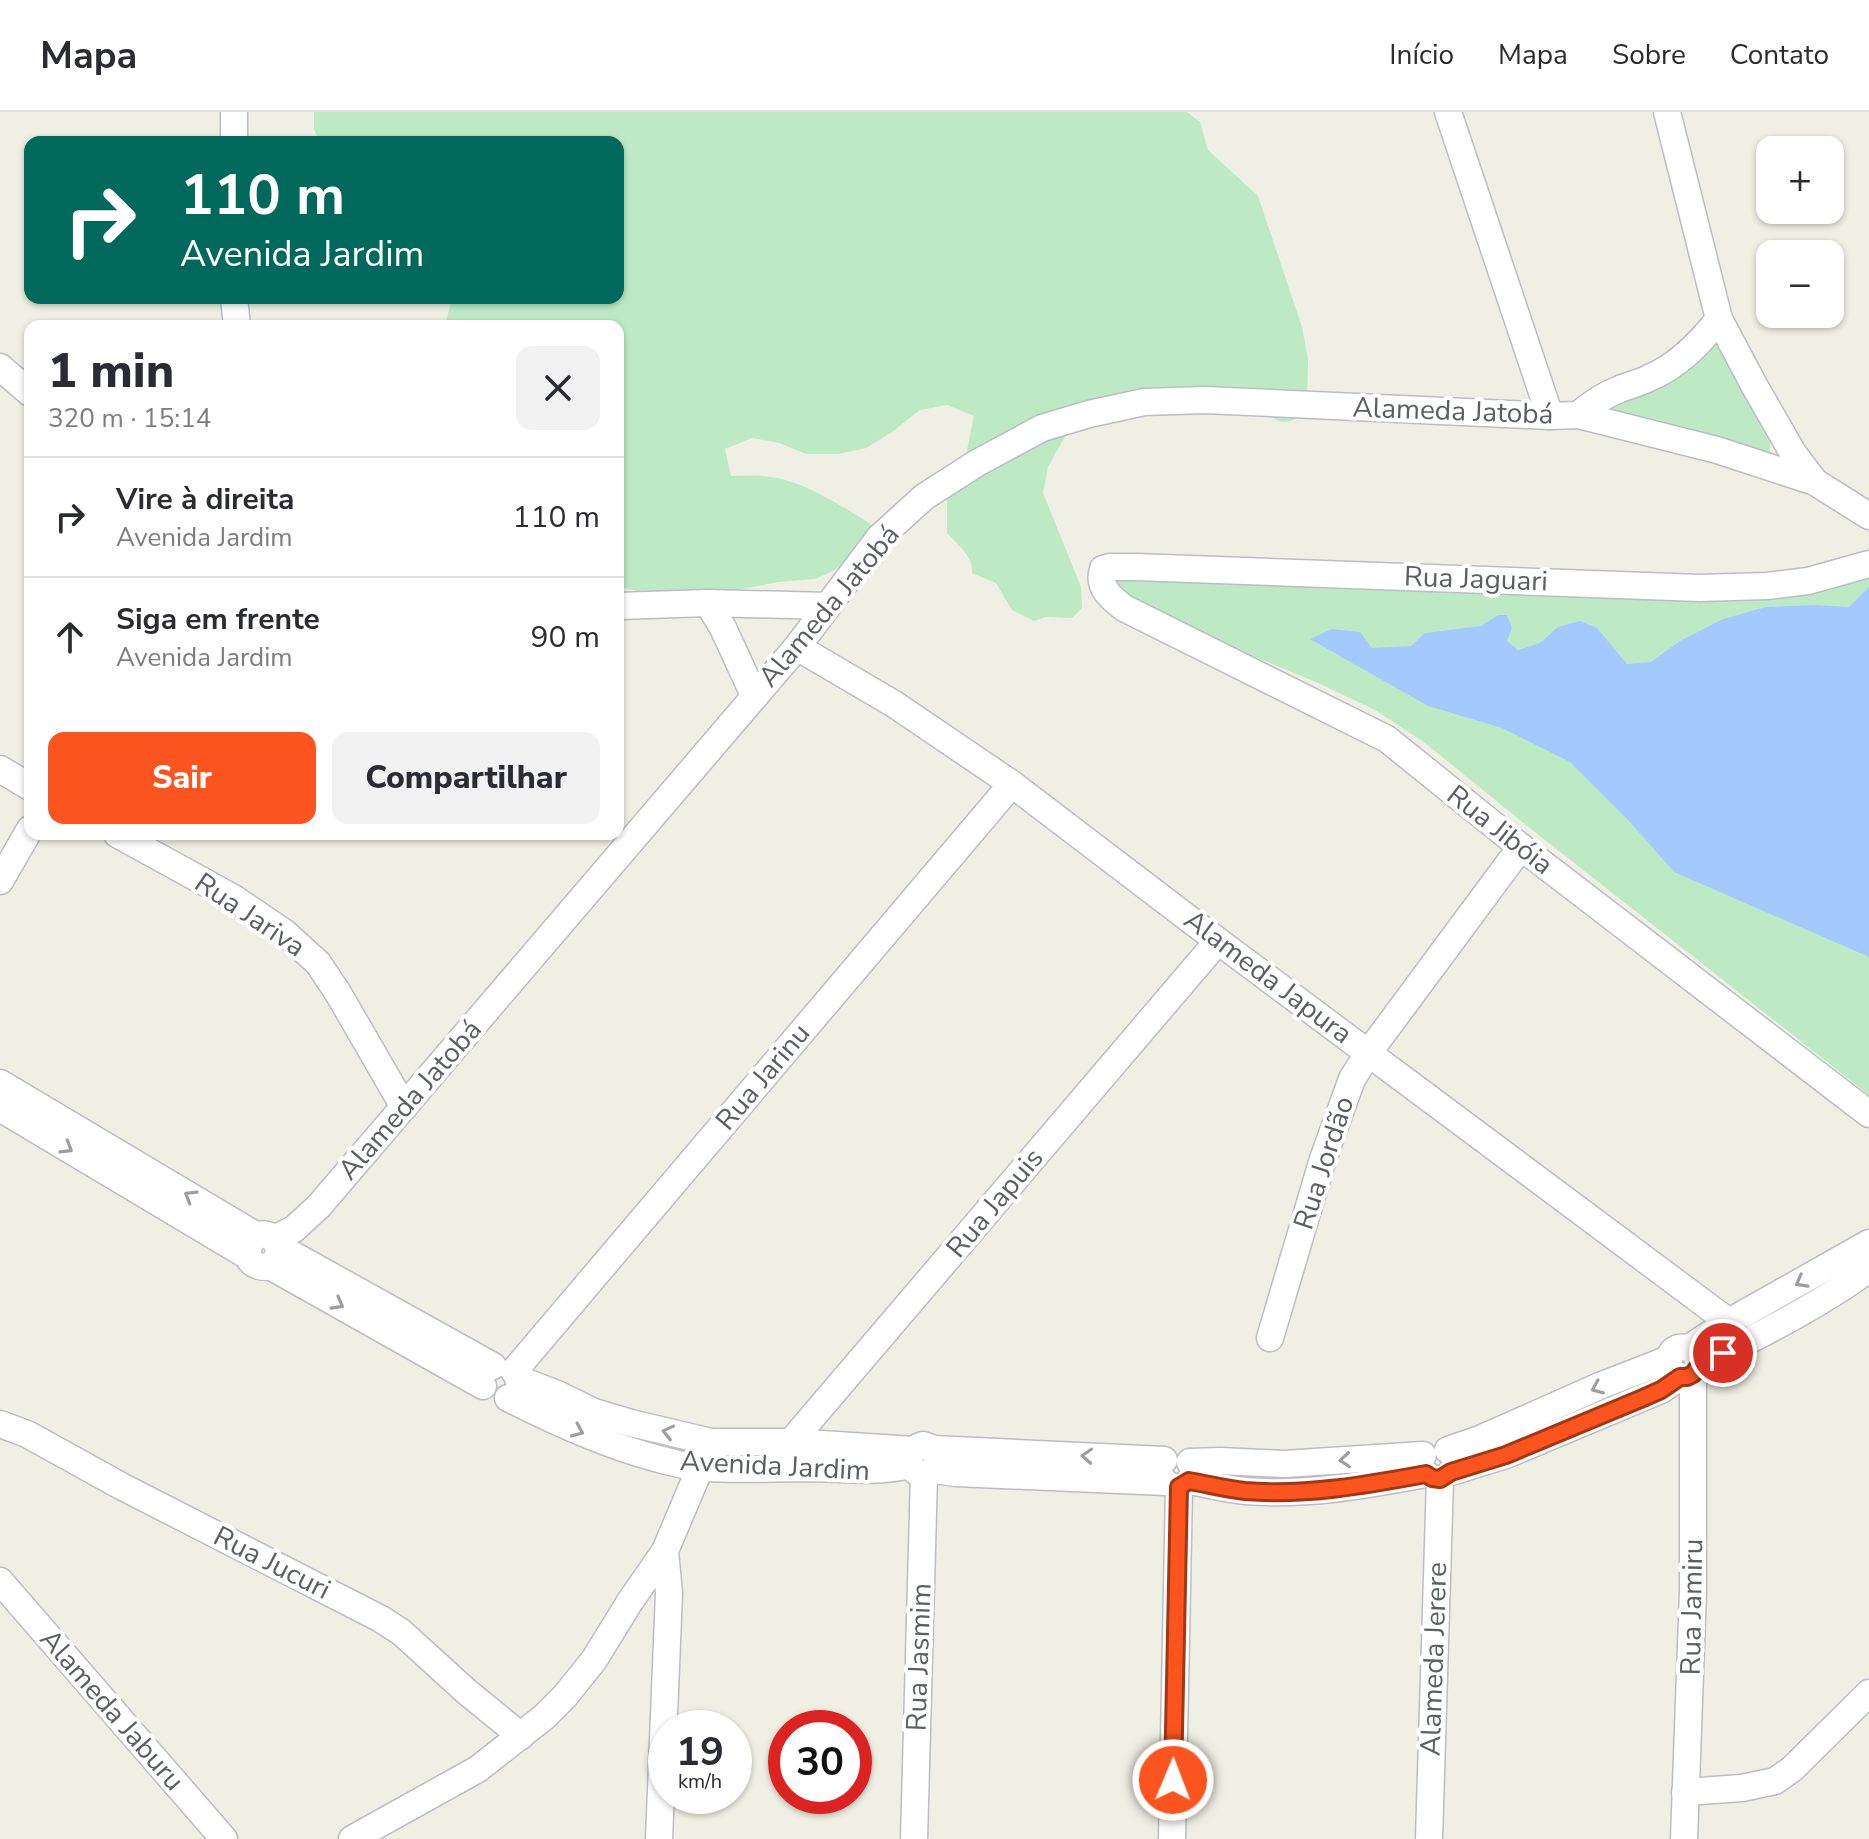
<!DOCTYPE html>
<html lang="pt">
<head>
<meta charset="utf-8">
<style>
  :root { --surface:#fff; --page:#f2f2f3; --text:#2b2b33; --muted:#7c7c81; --line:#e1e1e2; --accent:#fb541e }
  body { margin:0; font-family:"Nunito Sans",sans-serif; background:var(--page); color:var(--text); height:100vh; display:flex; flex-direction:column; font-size:30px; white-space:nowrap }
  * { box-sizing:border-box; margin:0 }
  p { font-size:26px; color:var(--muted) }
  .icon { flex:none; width:44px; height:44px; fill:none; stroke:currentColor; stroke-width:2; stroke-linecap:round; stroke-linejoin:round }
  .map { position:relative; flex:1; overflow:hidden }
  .panel { position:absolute; left:24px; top:208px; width:600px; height:520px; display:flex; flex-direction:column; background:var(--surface); border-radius:16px; box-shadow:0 2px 6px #0004 }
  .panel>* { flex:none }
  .guide { position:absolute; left:24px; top:24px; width:600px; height:168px; border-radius:16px; box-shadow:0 2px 6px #0004; background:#00695c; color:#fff; overflow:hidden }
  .controls { position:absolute; left:1756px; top:24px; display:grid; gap:16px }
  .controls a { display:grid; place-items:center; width:88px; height:88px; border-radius:16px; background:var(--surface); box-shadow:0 2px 6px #0004; font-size:40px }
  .speed { position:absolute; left:648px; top:1598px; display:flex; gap:16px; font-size:40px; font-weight:700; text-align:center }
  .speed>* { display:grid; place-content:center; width:104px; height:104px; border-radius:50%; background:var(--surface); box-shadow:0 2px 6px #0004; line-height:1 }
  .speed small { font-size:20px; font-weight:400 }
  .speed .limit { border:12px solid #d22; background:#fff; color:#111 }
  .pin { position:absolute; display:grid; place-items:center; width:68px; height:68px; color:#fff; margin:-34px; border:4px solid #fff; border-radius:50%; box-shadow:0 2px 8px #0007 }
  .me { position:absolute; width:88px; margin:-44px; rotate:1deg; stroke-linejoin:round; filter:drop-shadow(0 0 6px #0008) }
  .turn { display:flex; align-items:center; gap:28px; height:168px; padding:0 24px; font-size:36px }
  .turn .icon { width:104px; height:104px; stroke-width:2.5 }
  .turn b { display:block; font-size:56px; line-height:68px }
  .round { display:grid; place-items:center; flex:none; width:84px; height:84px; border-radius:16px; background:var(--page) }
  .head { display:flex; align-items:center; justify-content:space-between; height:136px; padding:0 24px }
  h1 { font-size:48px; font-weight:800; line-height:60px }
  .primary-button { display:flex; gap:16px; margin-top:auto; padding:16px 24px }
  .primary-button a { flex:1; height:92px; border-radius:16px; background:var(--accent); color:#fff; font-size:32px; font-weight:800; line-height:92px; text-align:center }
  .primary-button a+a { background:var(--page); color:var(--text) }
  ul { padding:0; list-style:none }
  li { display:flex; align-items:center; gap:24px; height:120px; padding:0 24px; border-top:2px solid var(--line) }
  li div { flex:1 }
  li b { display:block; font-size:30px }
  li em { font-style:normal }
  header { display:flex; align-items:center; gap:48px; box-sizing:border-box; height:112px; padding:0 40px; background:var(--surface); border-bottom:2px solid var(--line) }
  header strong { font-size:38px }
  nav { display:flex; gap:44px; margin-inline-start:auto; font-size:28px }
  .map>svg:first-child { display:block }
  .green { fill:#bdeac5 }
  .water { fill:#a5c9ff }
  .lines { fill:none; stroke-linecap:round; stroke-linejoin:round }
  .minor-casing { stroke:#bbbdc4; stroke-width:29 }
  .minor { stroke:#fff; stroke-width:26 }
  .oneway { stroke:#9d9ea3 }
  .route-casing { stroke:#a33714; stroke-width:20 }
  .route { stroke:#fb541e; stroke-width:14 }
  .labels { text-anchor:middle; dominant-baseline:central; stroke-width:8; stroke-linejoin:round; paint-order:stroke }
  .street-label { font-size:28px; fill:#5c5e66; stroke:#fff }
</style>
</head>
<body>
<header>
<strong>Mapa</strong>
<nav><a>Início</a><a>Mapa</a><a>Sobre</a><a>Contato</a></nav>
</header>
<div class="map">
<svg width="1869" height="1727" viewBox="0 0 1869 1727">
  <rect width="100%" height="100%" fill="#f0efe4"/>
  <g class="green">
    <path d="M314,0H1187L1200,10L1208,38L1258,84L1302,215L1308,247L1307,297C1282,323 1272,305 1252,287L1156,293L1068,319L1048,355L1043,381L1081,475L1082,496L1072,506L1046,505L1034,509L1012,498L996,471L972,461C974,445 958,433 947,421V385L963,358L974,304L947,293L920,298L892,320L866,336L838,342H806L779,331L752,326L725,337L731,364C741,364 752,363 762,364C803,367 837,392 871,412L873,419L853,444L833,459L815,467L778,470L728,480L705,493L618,475V214H445L452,186H618V30H320L314,18Z"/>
    <path d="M1714,228L1720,232L1747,288L1770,328V339L1764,345L1609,299L1610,291Z"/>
    <path d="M1869,457V983L1526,713L1425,631L1375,598L1318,571L1118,488L1110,481L1115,461L1730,483Z"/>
  </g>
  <path class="water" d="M1869,475V845L1674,760L1629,709L1570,650L1502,616L1428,594L1310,527L1332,517L1360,520L1372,536L1411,534L1425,521L1481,514L1498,503H1507L1512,516L1507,529L1518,538L1540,531L1558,515L1580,509L1597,516L1627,552L1651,550L1680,529L1723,507L1766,495L1815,493L1849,495Z"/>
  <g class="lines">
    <g class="minor-casing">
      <g id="minor">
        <path d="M234,0V30"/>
        <path d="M1448,0L1550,304"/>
        <path d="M1667,0L1719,207L1754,273L1793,341L1815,370"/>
        <path d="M234,186L237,214"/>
        <path d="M0,255L30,281"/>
        <path d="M1578,303C1591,292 1604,283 1620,277C1629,273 1640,271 1649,266C1678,254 1700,231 1719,207"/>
        <path d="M1869,452L1808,469L1767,474L1700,476L1136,455H1110L1103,457C1097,475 1111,486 1124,496L1387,627L1521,735L1869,1002"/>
        <path d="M708,491L723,516L754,583"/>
        <path d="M618,494L708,491L828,494"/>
        <path d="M797,535L894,592L1012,672L1218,829L1729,1210"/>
        <path d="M0,657L30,675"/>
        <path d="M117,722L235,787L285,821L318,851L338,881L404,995"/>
        <path d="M0,769L30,717"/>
        <path d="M0,971L257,1124"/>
        <path d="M0,996L248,1144"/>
        <path d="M274,1127L294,1117L319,1094L797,535L879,426L924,385L977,351L1042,316L1089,302L1144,290L1205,288L1550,304L1578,303L1717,338L1815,370L1869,404"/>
        <path d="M279,1135C279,1147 272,1158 259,1154C231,1145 262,1101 279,1135L493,1254"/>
        <path d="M270,1154L483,1274"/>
        <path d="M1270,1226L1323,1047L1352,967L1369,940L1521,735"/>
        <path d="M1689,1236L1697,1243C1705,1278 1657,1266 1671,1242C1675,1235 1682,1235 1689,1236L1729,1210L1869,1131"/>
        <path d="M1699,1254C1757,1224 1816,1196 1869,1157"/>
        <path d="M514,1259L1012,672"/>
        <path d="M518,1267L557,1282L594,1300L631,1311L711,1330H791L913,1338"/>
        <path d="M508,1286C555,1310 603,1332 655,1346C670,1350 687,1355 703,1356C739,1358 776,1356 813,1356C846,1357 878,1361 910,1353"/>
        <path d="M0,1312L27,1322L121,1374L381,1507L401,1520L467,1580L521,1624"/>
        <path d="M934,1337L938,1348L934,1358L924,1363C905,1358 904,1338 923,1333L934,1337L1164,1348"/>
        <path d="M1448,1338L1480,1327L1602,1273L1669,1247"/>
        <path d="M1190,1350L1220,1349L1284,1352L1423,1343"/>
        <path d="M775,1356L791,1330L1218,829"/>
        <path d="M934,1358L956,1361L1165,1370"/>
        <path d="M1451,1360L1506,1343L1661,1278L1680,1265"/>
        <path d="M1189,1369C1207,1372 1226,1377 1245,1379C1306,1384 1366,1373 1426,1362"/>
        <path d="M0,1469L224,1727"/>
        <path d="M1685,1680L1742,1676L1775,1669L1792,1657L1869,1581"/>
        <path d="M352,1727L478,1657L544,1605L565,1584L594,1548L629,1491L665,1439L711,1330"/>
        <path d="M659,1727L669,1481L665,1439"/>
        <path d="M914,1727L924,1363"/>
        <path d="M1172,1727L1179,1375"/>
        <path d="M1429,1727L1440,1367"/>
        <path d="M1684,1727L1693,1479V1262"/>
      </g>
    </g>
    <use href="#minor" class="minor"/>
  </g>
  <defs><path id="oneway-chevron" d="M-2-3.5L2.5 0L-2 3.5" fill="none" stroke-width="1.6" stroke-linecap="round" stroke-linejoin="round" transform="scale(2)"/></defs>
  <g class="oneway">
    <use href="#oneway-chevron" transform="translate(67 1036) rotate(31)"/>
    <use href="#oneway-chevron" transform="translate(190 1084) rotate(-149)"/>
    <use href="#oneway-chevron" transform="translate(1801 1170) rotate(151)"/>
    <use href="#oneway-chevron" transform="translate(338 1192) rotate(29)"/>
    <use href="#oneway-chevron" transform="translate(1597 1276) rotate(157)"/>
    <use href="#oneway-chevron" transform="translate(578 1319) rotate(23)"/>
    <use href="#oneway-chevron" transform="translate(668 1320) rotate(-167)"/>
    <use href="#oneway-chevron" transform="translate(1087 1344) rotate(-177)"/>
    <use href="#oneway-chevron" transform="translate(1345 1348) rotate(176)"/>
  </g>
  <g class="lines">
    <g class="route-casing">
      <path id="route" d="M1173,1668L1179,1375L1189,1369C1207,1372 1226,1377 1245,1379C1306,1384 1366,1373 1426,1362L1432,1366L1440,1367L1451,1360L1506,1343L1643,1286L1661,1278L1680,1265H1687L1693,1262L1699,1254L1723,1241"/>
    </g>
    <use href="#route" class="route"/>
  </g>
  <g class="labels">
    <g class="street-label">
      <text transform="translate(1453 299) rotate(2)">Alameda Jatobá</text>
      <text transform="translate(1476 467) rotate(2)">Rua Jaguari</text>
      <text transform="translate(829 494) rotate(-50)">Alameda Jatobá</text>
      <text transform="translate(1500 718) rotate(38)">Rua Jibóia</text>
      <text transform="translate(250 803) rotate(34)">Rua Jariva</text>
      <text transform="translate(1268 865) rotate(37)">Alameda Japura</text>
      <text transform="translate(763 965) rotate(-50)">Rua Jarinu</text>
      <text transform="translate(410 988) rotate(-49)">Alameda Jatobá</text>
      <text transform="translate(1324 1051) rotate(-72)">Rua Jordão</text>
      <text transform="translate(995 1091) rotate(-50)">Rua Japuis</text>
      <text transform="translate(775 1354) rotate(3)">Avenida Jardim</text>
      <text transform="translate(272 1451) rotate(27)">Rua Jucuri</text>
      <text transform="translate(1692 1495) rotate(-89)">Rua Jamiru</text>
      <text transform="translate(919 1545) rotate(-88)">Rua Jasmim</text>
      <text transform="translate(1434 1547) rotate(-88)">Alameda Jerere</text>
      <text transform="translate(112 1598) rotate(49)">Alameda Jaburu</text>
    </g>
  </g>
</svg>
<div class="controls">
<a>+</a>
<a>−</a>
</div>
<div class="speed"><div>19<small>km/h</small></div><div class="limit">30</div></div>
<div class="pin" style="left:1723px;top:1241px;background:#d93025"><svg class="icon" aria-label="arrive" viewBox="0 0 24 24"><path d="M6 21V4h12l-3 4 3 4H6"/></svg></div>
<svg class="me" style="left:1173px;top:1668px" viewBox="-20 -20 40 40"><circle r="17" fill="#fb541e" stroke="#fff" stroke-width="3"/><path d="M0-11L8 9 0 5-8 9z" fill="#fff"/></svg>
<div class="guide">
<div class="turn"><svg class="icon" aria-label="right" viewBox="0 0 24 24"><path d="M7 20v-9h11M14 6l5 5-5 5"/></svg><div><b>110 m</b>Avenida Jardim</div></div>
</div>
<section class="panel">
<div class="head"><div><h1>1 min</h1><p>320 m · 15:14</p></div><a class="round"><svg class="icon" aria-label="close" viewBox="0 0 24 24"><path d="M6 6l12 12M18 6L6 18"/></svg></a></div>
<ul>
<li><svg class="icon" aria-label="right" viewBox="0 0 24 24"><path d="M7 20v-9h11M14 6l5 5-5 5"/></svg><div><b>Vire à direita</b><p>Avenida Jardim</p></div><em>110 m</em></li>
<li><svg class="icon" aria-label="ahead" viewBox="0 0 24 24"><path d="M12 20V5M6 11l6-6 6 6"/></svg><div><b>Siga em frente</b><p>Avenida Jardim</p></div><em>90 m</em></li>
</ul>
<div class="primary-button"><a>Sair</a><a>Compartilhar</a></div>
</section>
</div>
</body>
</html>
